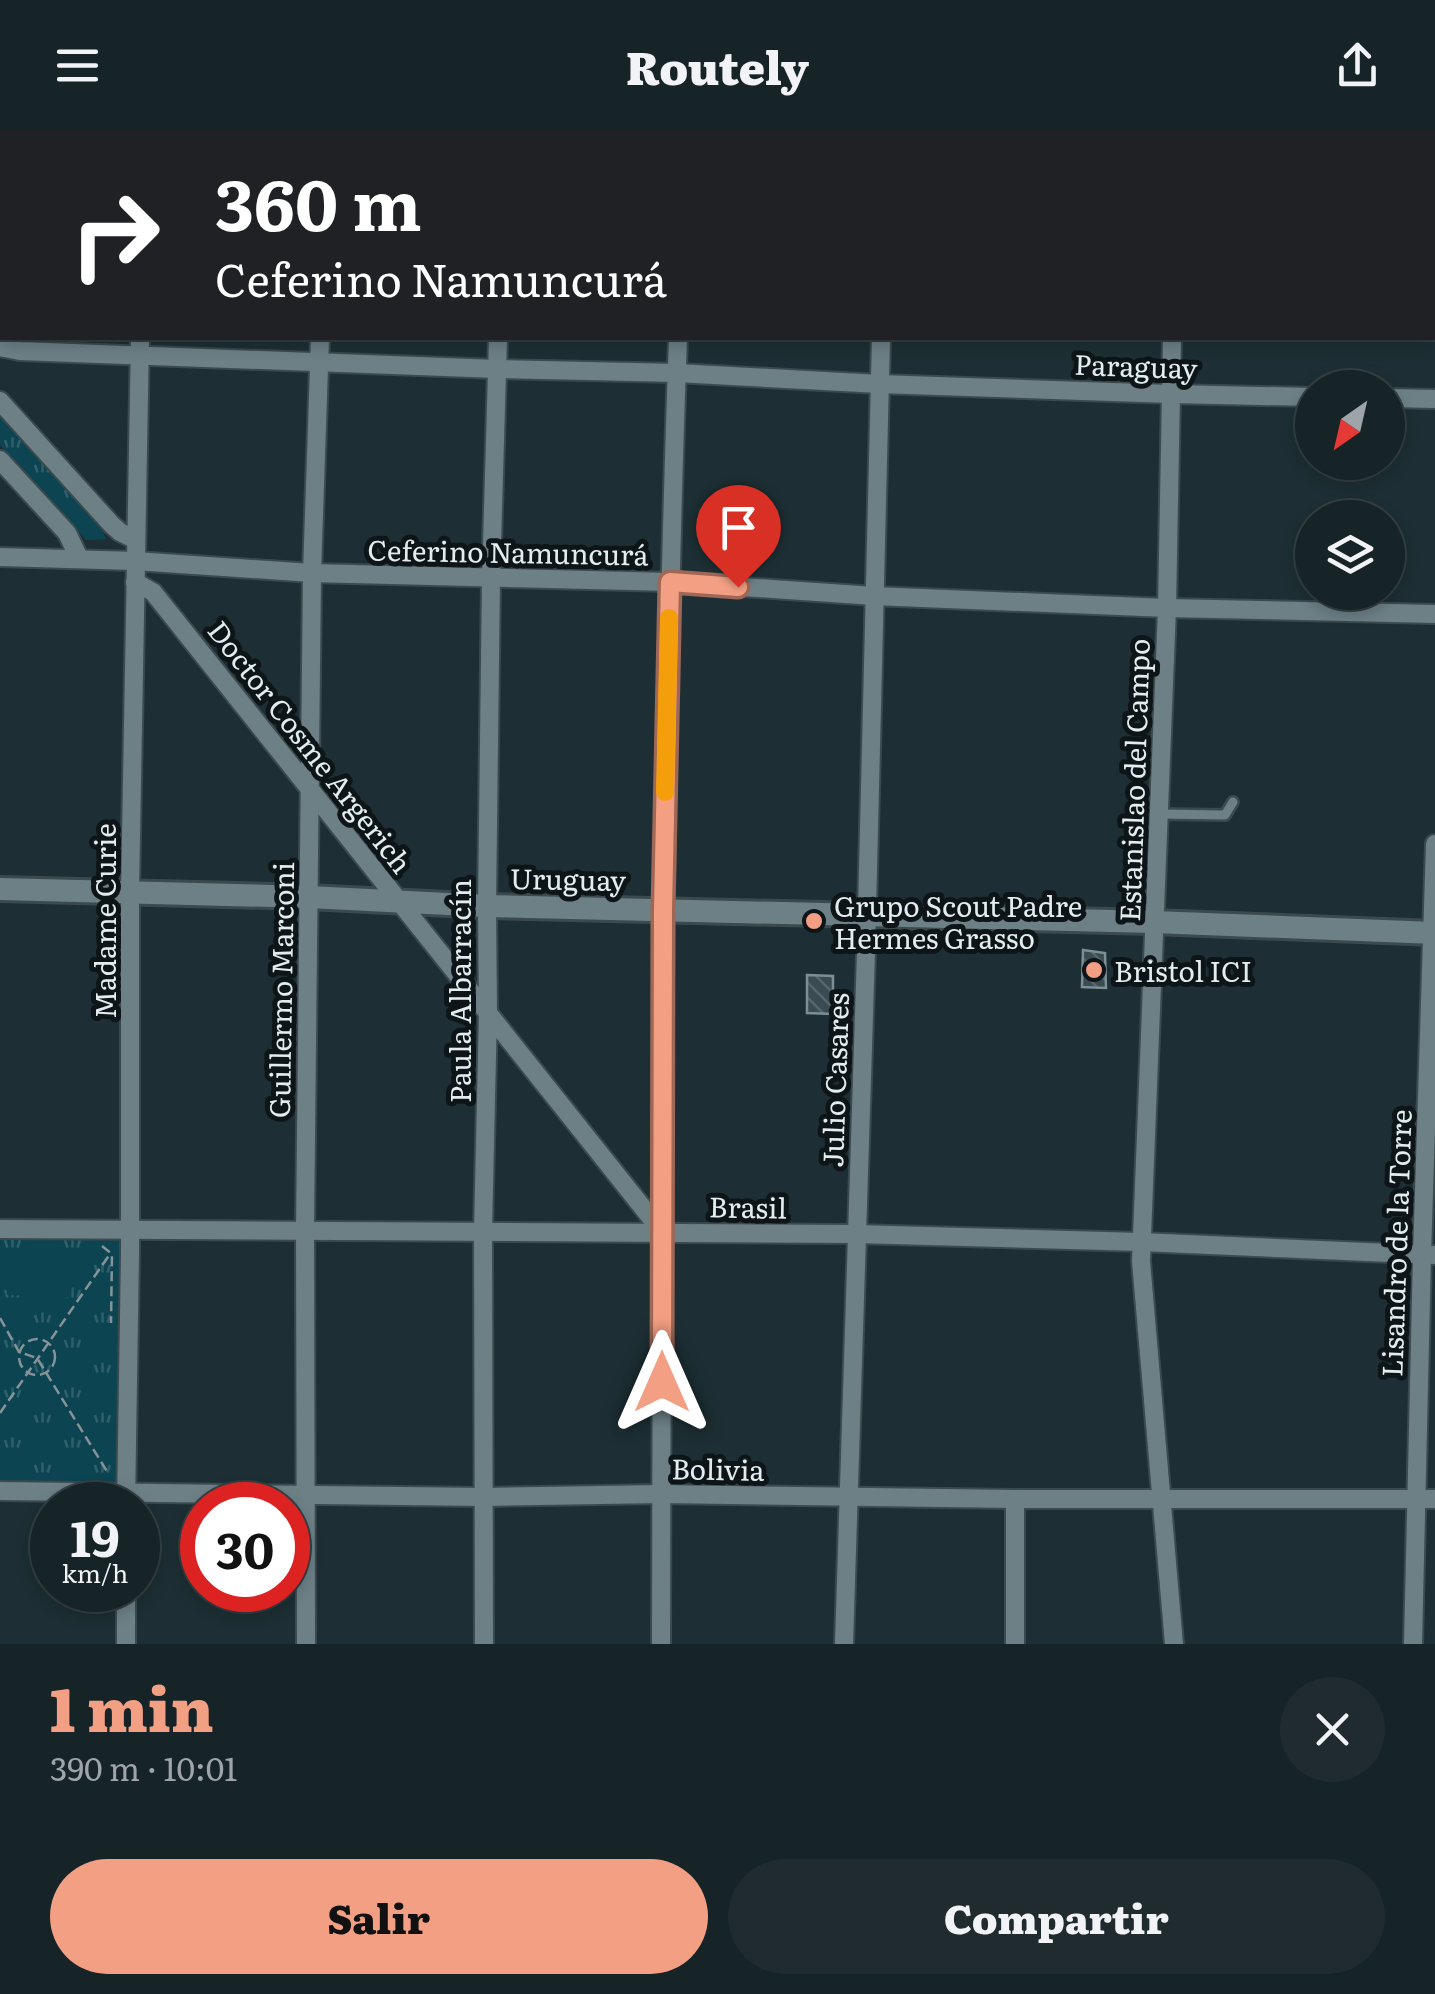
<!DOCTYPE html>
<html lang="es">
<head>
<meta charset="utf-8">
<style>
  :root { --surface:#162327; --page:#1f2b2f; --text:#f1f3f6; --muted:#9ea4a7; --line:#354044; --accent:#f39f84 }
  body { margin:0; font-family:Literata,serif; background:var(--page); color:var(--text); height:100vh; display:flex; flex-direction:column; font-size:38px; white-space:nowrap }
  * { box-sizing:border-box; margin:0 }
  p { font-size:32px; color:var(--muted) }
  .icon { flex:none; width:55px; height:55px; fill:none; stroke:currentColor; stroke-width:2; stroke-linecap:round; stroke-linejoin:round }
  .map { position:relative; height:1514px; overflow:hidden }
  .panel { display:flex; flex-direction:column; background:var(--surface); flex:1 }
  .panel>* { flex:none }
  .top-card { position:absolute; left:0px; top:0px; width:1435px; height:210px; box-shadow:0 5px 15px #0003,0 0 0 2px var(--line); background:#202124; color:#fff; overflow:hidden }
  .needle { width:65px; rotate:214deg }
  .fabs { position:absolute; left:1295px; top:240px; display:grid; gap:20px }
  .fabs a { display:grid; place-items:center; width:110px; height:110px; border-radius:50%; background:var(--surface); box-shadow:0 5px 15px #0003,0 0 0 2px var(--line); font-size:50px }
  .speed { position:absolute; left:30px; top:1352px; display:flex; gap:20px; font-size:50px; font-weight:700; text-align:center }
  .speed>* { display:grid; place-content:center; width:130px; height:130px; border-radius:50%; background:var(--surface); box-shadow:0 5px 15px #0003,0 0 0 2px var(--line); line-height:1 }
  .speed small { font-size:25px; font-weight:400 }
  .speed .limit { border:15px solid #d22; background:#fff; color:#111 }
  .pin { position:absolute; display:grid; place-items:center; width:85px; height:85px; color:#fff; margin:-102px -42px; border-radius:50% 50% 50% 0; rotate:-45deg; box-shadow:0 0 10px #0007 }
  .pin .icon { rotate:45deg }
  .me { position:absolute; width:110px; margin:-55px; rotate:0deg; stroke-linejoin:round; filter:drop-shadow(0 0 8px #0008) }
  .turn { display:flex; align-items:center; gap:35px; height:210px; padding:0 50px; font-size:45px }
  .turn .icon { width:130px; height:130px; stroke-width:2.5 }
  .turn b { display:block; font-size:70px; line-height:85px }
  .round { display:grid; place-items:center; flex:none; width:105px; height:105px; border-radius:52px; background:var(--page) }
  .head { display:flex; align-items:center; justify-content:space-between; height:170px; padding:0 50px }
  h1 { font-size:60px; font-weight:800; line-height:75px; color:var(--accent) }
  .cta { display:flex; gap:20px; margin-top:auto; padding:20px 50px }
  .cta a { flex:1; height:115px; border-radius:60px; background:var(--accent); color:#111; font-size:40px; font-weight:800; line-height:115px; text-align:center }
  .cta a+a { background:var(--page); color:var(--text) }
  header { display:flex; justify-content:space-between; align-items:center; height:130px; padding:0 50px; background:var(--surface); font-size:45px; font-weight:800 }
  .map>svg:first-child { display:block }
  .grass { fill:url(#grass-tufts) }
  .pitch { fill:#0c4452 }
  .building { fill:url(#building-back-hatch); stroke:#7b8f95; stroke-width:2.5 }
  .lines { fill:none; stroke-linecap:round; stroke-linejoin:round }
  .service-casing { stroke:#3b4a4e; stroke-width:14 }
  .minor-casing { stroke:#3b4a4e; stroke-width:22 }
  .tertiary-casing { stroke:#3b4a4e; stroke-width:28 }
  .path { stroke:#869498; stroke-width:2.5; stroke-dasharray:10 5; stroke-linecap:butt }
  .service { stroke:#6c8086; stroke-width:9 }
  .minor { stroke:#6c8086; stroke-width:18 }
  .tertiary { stroke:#6c8086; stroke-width:22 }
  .route-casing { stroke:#9e6756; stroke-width:25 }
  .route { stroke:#f39f84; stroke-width:18 }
  .slow { stroke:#f59e0b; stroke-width:18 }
  .poi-dot { fill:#f39f84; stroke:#0e1518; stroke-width:4 }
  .labels { text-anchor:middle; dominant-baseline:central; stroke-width:10; stroke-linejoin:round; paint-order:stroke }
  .street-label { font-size:28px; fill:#e2edf0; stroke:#0e1518 }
  .poi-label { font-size:28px; fill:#e2edf0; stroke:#0e1518; text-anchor:start }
</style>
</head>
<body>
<header><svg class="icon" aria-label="menu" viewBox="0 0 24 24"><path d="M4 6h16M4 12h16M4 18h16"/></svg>Routely<svg class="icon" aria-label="share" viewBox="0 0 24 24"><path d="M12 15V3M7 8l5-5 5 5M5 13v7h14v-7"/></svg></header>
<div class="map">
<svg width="1435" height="1514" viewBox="0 0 1435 1514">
  <defs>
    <pattern id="grass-tufts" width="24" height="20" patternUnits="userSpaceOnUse" patternTransform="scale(2.5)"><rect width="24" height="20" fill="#0c4452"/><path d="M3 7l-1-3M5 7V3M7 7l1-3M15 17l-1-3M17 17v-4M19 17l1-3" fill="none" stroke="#2f5f6b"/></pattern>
    <pattern id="building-back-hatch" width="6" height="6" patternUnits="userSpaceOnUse" patternTransform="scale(2.5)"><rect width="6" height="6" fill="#3a4c51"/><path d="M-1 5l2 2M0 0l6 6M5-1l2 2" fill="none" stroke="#56666a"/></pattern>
  </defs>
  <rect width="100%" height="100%" fill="#1d2f34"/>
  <g class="grass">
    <path d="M0,282L97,387L106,409L86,410L0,315Z"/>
    <path d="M130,1098L126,1362L0,1361V1099Z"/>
  </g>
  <path class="pitch" d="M8,1130L73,1132L71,1167L7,1165Z"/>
  <g class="building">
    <path d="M1083,820L1105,823L1106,858L1082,857Z"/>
    <path d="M807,845L833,846V884L807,883Z"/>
  </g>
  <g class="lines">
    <g class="service-casing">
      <path id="service" d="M1159,684L1225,685L1233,672"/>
    </g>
    <g class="minor-casing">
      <g id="minor">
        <path d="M128,2L138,0"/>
        <path d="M329,2V0"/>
        <path d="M506,2V0"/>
        <path d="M686,2V0"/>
        <path d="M887,2V0"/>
        <path d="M1177,2V0"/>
        <path d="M0,36L2,35"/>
        <path d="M1432,103H1435"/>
        <path d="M1172,208L1167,478L1141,1131L1174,1514"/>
        <path d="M0,217L20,221L497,239L677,243L879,254L1171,264L1312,267"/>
        <path d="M1388,268L1435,269"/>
        <path d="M0,271L112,395L120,402L136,410"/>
        <path d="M0,330L67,403L79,428"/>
        <path d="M0,427L135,431L312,443L670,452L874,466L1167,478L1435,484"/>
        <path d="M135,452L153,462L663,1103"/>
        <path d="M0,1099L856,1104L1141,1112L1435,1125"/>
        <path d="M0,1361L486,1367L661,1364L1015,1369H1435"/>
        <path d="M126,1375L130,1124V762L140,208"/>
        <path d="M126,1460V1514"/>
        <path d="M306,1514L305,1100L312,443L320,208"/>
        <path d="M484,1514L483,1101L488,881L487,776L491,448L498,208"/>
        <path d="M661,1514C662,1078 662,643 678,208"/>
        <path d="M844,1514L866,822L881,208"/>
        <path d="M1015,1514V1369"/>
        <path d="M1413,1514L1422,1125L1435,714"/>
      </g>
    </g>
    <g class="tertiary-casing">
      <path id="tertiary" d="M0,759L309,767L487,776L1154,792L1435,803"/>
    </g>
    <g class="path">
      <path d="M102,1116L112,1124L111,1193"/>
      <path d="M0,1188L19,1222L37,1228L108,1343"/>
      <circle cx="37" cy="1227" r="18"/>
      <path d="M0,1283L110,1124"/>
    </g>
    <use href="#service" class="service"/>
    <use href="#minor" class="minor"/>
    <use href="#tertiary" class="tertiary"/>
  </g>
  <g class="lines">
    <g class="route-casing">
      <path id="route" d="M662,1252L663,780L670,452L738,457"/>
    </g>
    <use href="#route" class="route"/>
    <path class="slow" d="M665,662L669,488"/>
  </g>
  <g class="poi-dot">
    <circle cx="814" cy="791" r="10"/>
    <circle cx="1094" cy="840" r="10"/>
  </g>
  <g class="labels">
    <g class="street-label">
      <text transform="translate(1136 235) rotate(2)">Paraguay</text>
      <text transform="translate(508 421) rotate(1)">Ceferino Namuncurá</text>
      <text transform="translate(311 616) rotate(52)">Doctor Cosme Argerich</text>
      <text transform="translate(1133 650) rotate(-88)">Estanislao del Campo</text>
      <text transform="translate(568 748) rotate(1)">Uruguay</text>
      <text transform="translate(104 791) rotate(-90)">Madame Curie</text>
      <text transform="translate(280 860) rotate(-89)">Guillermo Marconi</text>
      <text transform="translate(459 861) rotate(-90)">Paula Albarracín</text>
      <text transform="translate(834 950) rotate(-88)">Julio Casares</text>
      <text transform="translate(748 1076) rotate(1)">Brasil</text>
      <text transform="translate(1395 1113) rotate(-88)">Lisandro de la Torre</text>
      <text transform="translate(718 1338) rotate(1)">Bolivia</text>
    </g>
    <g class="poi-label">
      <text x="834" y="775">Grupo Scout Padre<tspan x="834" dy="32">Hermes Grasso</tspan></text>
      <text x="1114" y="840">Bristol ICI</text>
    </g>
  </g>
</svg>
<div class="fabs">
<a><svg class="needle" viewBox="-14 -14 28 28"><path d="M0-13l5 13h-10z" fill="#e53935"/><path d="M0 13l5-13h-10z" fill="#9ea4a7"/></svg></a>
<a><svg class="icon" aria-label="layers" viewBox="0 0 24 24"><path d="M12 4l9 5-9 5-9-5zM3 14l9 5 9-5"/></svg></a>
</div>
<div class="speed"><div>19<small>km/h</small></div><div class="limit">30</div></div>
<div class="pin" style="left:738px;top:457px;background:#d93025"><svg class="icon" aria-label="arrive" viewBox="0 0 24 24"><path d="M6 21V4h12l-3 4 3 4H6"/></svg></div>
<svg class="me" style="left:662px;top:1252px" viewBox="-20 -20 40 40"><path d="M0-17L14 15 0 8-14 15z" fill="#f39f84" stroke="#fff" stroke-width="4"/></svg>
<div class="top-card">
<div class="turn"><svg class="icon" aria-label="right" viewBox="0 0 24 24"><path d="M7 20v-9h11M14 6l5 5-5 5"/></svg><div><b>360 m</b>Ceferino Namuncurá</div></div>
</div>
</div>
<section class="panel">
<div class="head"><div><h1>1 min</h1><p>390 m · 10:01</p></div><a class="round"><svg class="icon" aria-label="close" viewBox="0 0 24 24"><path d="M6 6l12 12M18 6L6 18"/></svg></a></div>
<div class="cta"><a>Salir</a><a>Compartir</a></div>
</section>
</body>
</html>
